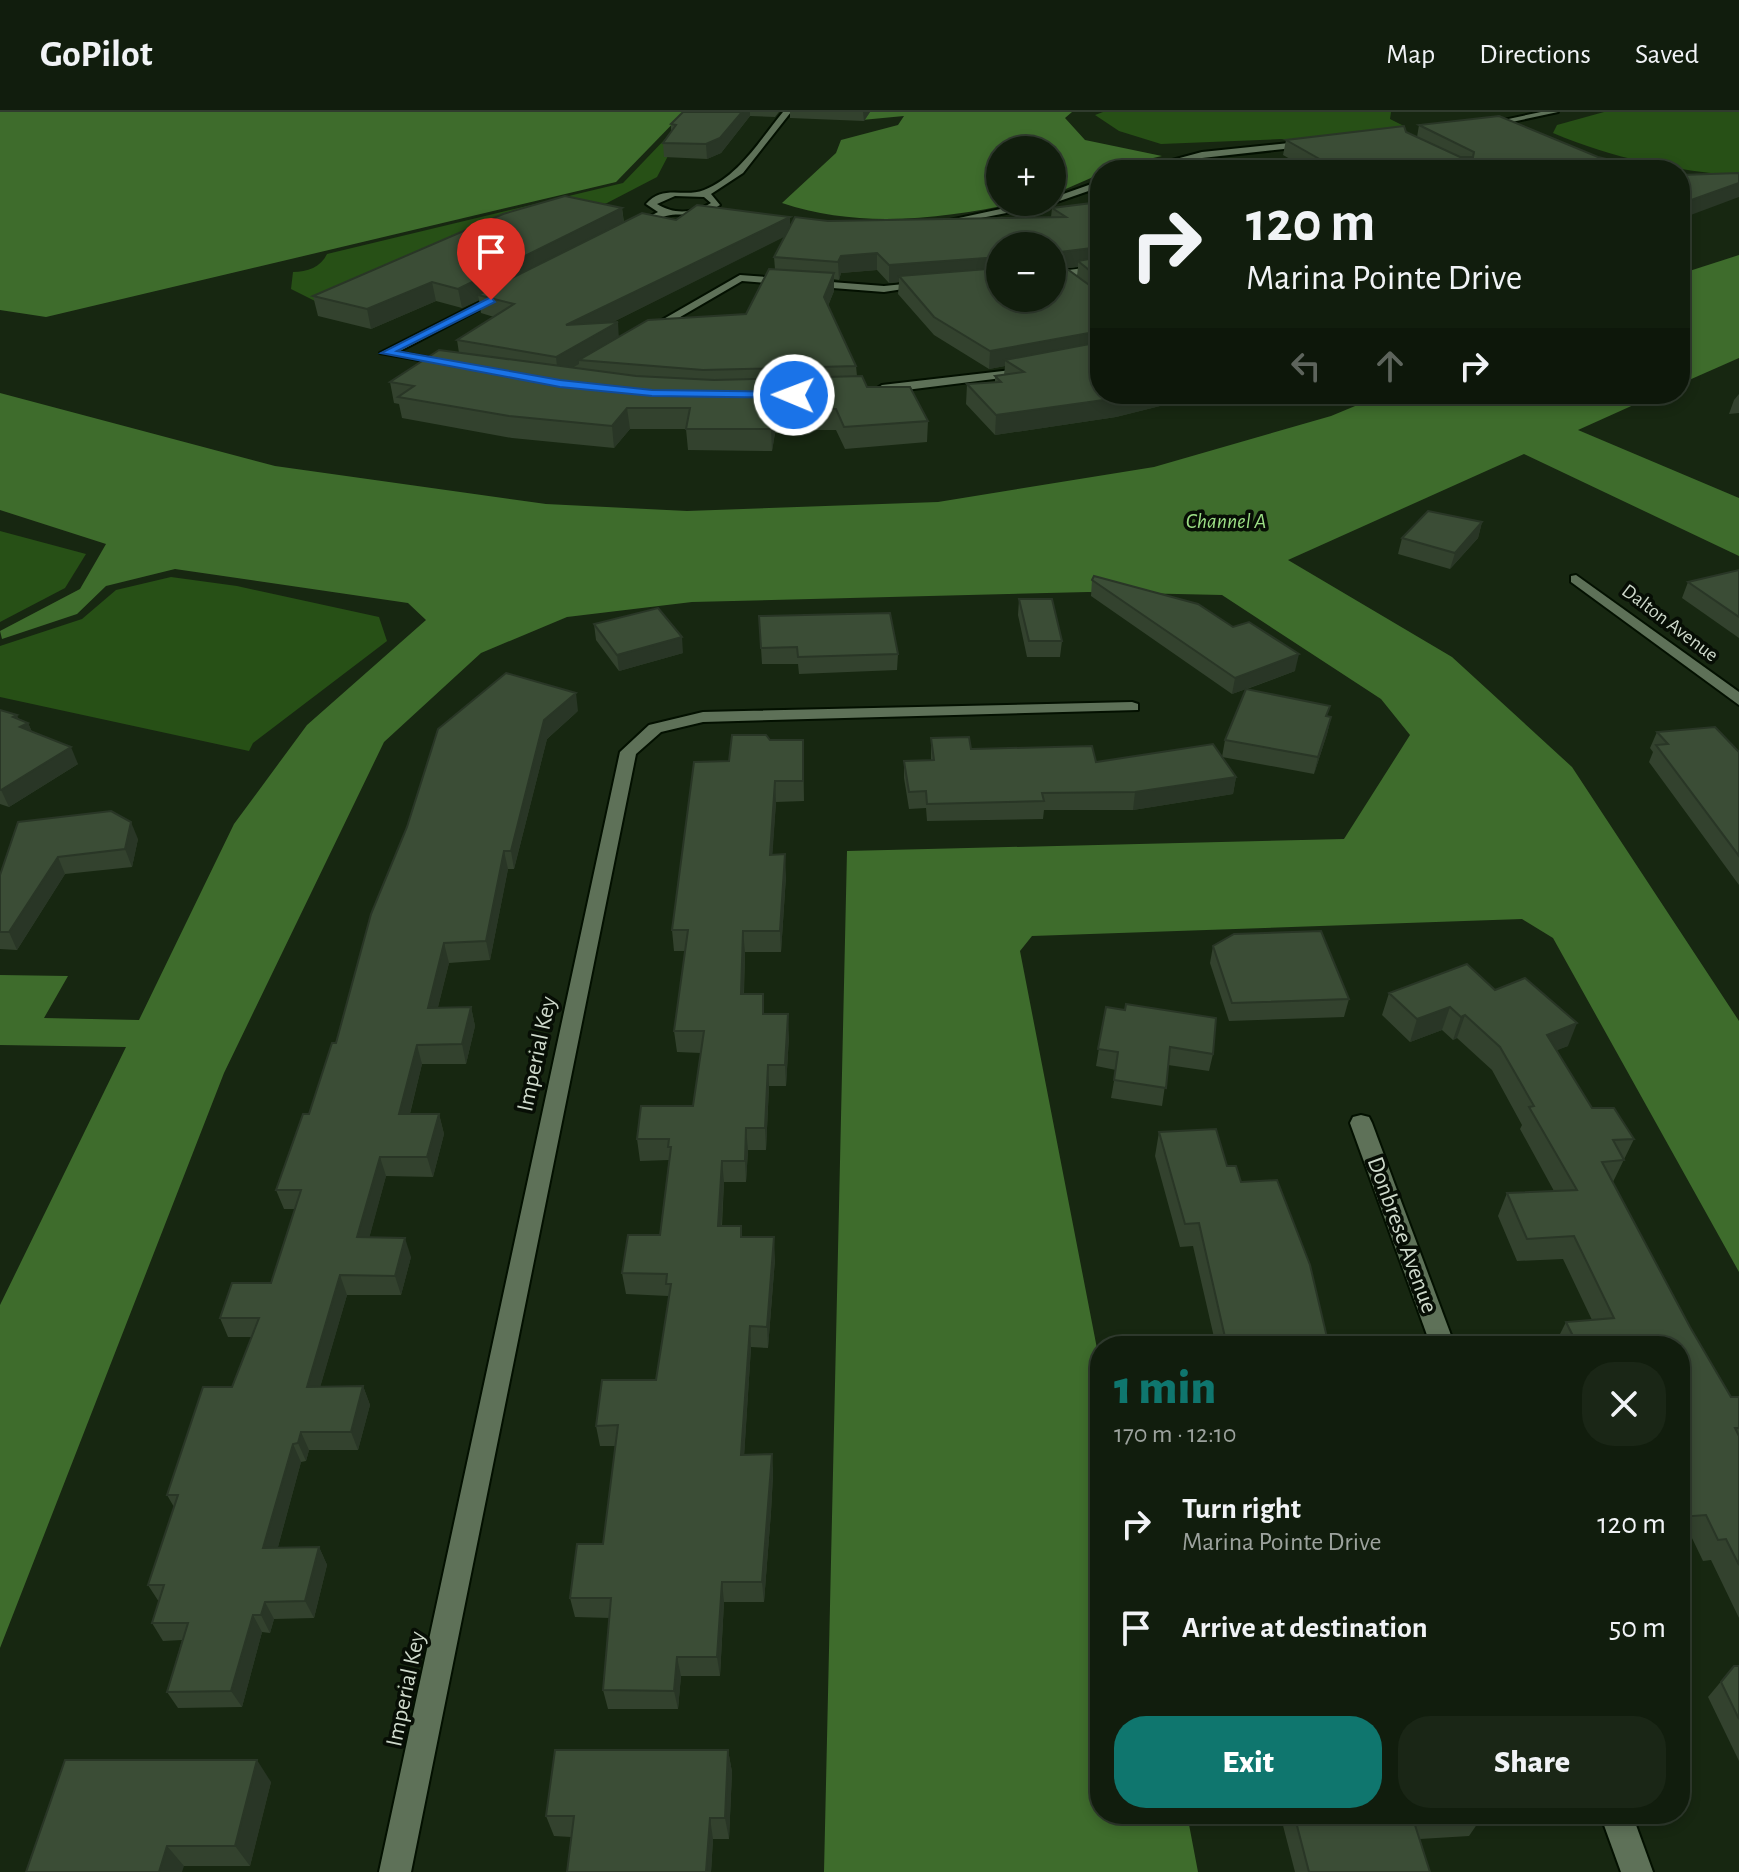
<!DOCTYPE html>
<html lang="en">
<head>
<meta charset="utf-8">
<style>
  :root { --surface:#111d0d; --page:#1a2616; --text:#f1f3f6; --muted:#9ca29d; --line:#303b2e; --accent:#0f766e }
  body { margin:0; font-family:"Alegreya Sans",sans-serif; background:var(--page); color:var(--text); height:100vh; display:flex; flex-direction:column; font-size:30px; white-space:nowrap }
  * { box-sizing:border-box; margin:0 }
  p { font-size:26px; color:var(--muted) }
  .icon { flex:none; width:44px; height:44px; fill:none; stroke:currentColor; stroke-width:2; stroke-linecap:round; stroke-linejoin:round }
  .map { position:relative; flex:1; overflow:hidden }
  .drawer { position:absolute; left:1090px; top:1224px; width:600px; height:488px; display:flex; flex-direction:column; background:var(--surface); border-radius:32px; box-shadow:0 4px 12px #0003,0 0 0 2px var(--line) }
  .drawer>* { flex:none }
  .guide { position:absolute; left:1090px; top:48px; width:600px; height:244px; border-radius:32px; box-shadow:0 4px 12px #0003,0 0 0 2px var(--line); background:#111d0d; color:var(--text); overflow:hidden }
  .fabs { position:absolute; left:986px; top:24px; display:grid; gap:16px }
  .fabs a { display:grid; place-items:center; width:80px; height:80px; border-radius:50%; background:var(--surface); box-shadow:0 4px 12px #0003,0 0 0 2px var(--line); font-size:40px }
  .pin { position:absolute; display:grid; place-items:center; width:68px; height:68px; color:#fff; margin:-82px -34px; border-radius:50% 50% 50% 0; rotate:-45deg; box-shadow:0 0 8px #0007 }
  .pin .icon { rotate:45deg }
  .me { position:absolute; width:88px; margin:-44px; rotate:271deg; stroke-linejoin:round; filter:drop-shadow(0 0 6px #0008) }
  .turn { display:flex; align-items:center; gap:28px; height:168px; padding:0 24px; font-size:36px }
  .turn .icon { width:104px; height:104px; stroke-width:2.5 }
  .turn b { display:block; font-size:56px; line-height:68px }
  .lanes { display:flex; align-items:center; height:76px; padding:0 24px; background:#0003; justify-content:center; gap:40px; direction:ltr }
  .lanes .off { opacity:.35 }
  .round { display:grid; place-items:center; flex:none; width:84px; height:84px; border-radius:32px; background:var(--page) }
  .head { display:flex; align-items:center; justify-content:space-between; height:136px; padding:0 24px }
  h1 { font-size:48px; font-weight:800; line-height:60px; color:var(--accent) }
  .button { display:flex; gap:16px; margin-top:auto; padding:16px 24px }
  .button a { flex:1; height:92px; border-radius:32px; background:var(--accent); color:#fff; font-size:32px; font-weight:800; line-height:92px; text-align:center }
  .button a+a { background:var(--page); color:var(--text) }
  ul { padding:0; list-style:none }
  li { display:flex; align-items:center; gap:24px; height:104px; padding:0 24px }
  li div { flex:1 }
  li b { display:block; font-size:30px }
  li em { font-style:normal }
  header { display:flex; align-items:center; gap:48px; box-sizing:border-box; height:112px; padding:0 40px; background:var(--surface); border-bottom:2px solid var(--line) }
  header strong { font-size:38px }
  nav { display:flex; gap:44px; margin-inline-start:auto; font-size:28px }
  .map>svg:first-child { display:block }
  .green { fill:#275016 }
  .water { fill:#3e6c2c }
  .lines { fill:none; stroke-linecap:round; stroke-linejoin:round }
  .minor-casing { stroke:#031000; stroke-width:4 }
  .minor { fill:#5e7158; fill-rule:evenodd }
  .wall { fill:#33422e; fill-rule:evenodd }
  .shaded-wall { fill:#293626 }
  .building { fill:#3b4d36; stroke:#293626; stroke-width:2 }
  .route { fill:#1a73e8; stroke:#114b97; stroke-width:2 }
  .labels { text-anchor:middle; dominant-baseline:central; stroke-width:7; stroke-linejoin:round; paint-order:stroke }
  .far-street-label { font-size:20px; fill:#ced9cb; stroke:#070e05 }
  .far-water-label { font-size:22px; font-style:italic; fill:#9de086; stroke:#070e05 }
  .street-label { font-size:24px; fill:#ced9cb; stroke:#070e05 }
</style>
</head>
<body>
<header>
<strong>GoPilot</strong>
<nav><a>Map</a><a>Directions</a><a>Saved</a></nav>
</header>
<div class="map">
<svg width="1739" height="1760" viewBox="0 0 1739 1760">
  <rect width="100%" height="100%" fill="#172711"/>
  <g class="green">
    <path d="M691,0L657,65L607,91L532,114L323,193L291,177L293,160C307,160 321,155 327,142L623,71Z"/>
    <path d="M1103,0H1391L1390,7L1404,14L1305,30L1281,27L1161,32L1119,19L1095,3Z"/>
    <path d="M1604,0H1739V64C1673,58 1614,47 1553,21L1557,13Z"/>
    <path d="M0,419L86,442L65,476L0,510Z"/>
    <path d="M171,465L237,474L379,505L387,529L253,631L249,639L0,585V534L82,507L116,478Z"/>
  </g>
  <g class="water">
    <path d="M0,0H684L616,70L46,205L0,198Z"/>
    <path d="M850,0H1072L1065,6L1085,28L1162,44L1100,58V62L1052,83V38H1000V90H1021C942,107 859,117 782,91L836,41L841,28L898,13L904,4L862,8Z"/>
    <path d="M1739,143V246L1680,272V162Z"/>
    <path d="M0,281L275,354L546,392L687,399L938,390L1154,355L1331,304L1384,282H1658L1578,318L1739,386V444L1524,342L1288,448L1452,545L1572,655L1739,909V1160L1553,826L1522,807L1032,824L1020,839L1100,1252V1702H1187L1198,1760H824L847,739L1344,727L1410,623L1381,587L1222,483L1088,480L692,490L567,505L481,541L384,630L224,961L0,1536V1193L126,935L0,933V863L68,864L44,906L139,908L234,712L307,613L426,508L408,491L175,457L106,474L77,502L2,527L0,519L80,477L106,432L0,398Z"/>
  </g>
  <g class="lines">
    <g class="minor-casing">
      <g id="minor">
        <path d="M783,0H791L743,61L711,82L720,93C695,110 687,99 666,104C653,107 644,118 631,118V114L658,100L646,92C663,72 684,86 704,78C739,64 760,28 783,0ZM675,84L704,85L711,91C694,101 674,103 657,92Z"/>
        <path d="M1541,0H1558L1484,16L1480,13Z"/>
        <path d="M1309,29L1312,34L1202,46L1150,58H1135L1202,40Z"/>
        <path d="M1100,69V75L1048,93L950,112L945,109L1033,90H1052V86Z"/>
        <path d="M1100,154V160L1052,166V160Z"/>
        <path d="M740,163L884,174L924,170L929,173L884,180L742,169L651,222L641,220Z"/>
        <path d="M498,181L507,183L398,240L453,250V254L380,241Z"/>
        <path d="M1021,257L1027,261L1025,263L882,281L876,277L882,273Z"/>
        <path d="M1576,463L1739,580V593L1571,470V464Z"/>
        <path d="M1132,590L1138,592V598L703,610L661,620L636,642L411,1760H379L620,640L649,613L703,600Z"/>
        <path d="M1361,1003L1369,1005L1372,1011L1455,1234H1431L1350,1011L1353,1005Z"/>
        <path d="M1600,1702H1632L1653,1760H1621Z"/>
      </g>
    </g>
    <use href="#minor" class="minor"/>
  </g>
  <g class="wall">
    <path d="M683,0H779L775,5L750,4L721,41L707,47L664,45L663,31L671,20V12Z"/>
    <path d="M790,0H870L864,9L790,6Z"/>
    <path d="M1419,13L1598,45L1652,58H1234L1235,55L1308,57L1283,43L1286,28L1406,20L1417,25Z"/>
    <path d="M1100,90V282H1208L1116,305L995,323L966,292L967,272L995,270V264L1004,263L1005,254L989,257L934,223L898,182L899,170L889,171L877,158L841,161L839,168L834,167V179L828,194L856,254L857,264L867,275L928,309L927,330L845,337L836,318H811L775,321L772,339L688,338L686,317H630L614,336L512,326L402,306L399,292L394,291L390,270L459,241L457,228L494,205L481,201L479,188L462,196L436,189L371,217L318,204L313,184L622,96L624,110L790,105V115L828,109L1051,105L1052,96ZM785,124L774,145L775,157L746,202L619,225L613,210ZM1078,155L1077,164L1066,156Z"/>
    <path d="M1739,282V301L1729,302L1734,288Z"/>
    <path d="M1482,410L1478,426L1450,457L1398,442L1402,426Z"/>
    <path d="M1739,458V526L1682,486L1688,470Z"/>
    <path d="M1092,468L1295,559L1247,577L1331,605L1327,622L1314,662L1222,645L1225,628L1246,577L1232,582L1091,484Z"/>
    <path d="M1019,487L1062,529L1060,545H1027L1018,503Z"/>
    <path d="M759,504L898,542L897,558L799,562L798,552H762Z"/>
    <path d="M594,512L683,541L619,559L596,528Z"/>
    <path d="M0,598L28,611L32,620L78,652L9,695L0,692Z"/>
    <path d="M578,599L547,627L514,757H508L490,848L449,851L438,895H471L475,914L466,952H422L410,1002H439L444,1022L433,1065L386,1064L369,1126L411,1145L401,1183H347L320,1275L363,1274L370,1293L358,1338H309L306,1349L301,1350L278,1435H319L327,1453L314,1506L274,1507L270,1521L262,1520L242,1595L178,1596L167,1580L182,1528L163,1529L152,1511L159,1490L148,1473L174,1395L167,1383L232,1275L252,1225H228L220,1206L271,1171L295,1097H284L276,1078L309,1002L336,931L407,715Z"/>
    <path d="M1657,620L1739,640V773L1649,650L1653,640L1650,636Z"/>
    <path d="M931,626L971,637L1236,665L1233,682L1133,698H1044L1043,707L927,709L926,696L909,697L904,666V649L931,648Z"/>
    <path d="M770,628H803L804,689L776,690L772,743L786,764L781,840H745L744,882H763L764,902L789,924L786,974H769L766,1038H748L746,1070H724L722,1114L742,1125L775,1147L768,1236L751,1235L744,1343L772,1342L773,1363L771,1400L764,1490H724L720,1564H681L678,1597H608L603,1578L610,1506L575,1505L570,1486L603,1432L615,1334H600L596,1314L656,1268L668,1189V1184L626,1182L622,1161L660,1123L669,1048L640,1049L637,1027L693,994L701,941L677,940L674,919L685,839H674L672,818L729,649Z"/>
    <path d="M18,710L138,727L132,755L65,762L17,838L0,837V763Z"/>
    <path d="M1213,834L1349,887L1344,905L1229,909L1210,851Z"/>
    <path d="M1495,878L1568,934L1556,938L1592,996L1634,1027L1613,1070L1690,1215L1731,1285H1739V1506L1711,1448L1703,1449L1691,1424L1680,1425V1234H1556L1555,1232L1566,1210L1592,1208L1563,1147L1517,1149L1498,1104L1507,1081L1554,1079L1520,1017L1522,1013L1492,958L1457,926L1453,928L1442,918L1410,930L1382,903L1389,881Z"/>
    <path d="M1106,895L1213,942L1209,959L1168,953L1162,994L1111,986L1116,958L1096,954Z"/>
    <path d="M1159,1020L1227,1054L1241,1070L1329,1234H1216L1193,1134L1180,1135L1155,1044Z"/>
    <path d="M1734,1554H1739V1649L1708,1585Z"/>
    <path d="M728,1638L732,1660L729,1727H713L711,1760H567L571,1725L554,1724L546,1704Z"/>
    <path d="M271,1670L250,1754H184L26,1760Z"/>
    <path d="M1280,1702H1482V1705L1469,1724L1420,1727L1430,1760H1295Z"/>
  </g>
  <g class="shaded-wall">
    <path d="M742,0H750V4L721,41L707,47L706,32Z"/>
    <path d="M863,0H870L864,9Z"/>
    <path d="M1739,71V85L1680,107V92Z"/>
    <path d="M622,96L624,114L478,183L479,188L462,196L458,177Z"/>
    <path d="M790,105V122L569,232L566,213Z"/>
    <path d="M1100,135V152L1078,149V155L1052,158V141Z"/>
    <path d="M877,141V158L841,161L839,168L838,150L841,144Z"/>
    <path d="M1000,145V162L899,164V170L889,171V153Z"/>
    <path d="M834,161V179L824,203V185Z"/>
    <path d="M432,170L436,189L371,217L367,197Z"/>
    <path d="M618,210L619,229L579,248V252L558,264L556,245Z"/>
    <path d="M1100,219V237L1005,248V254L989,257L990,239Z"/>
    <path d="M1133,282H1208L1116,305L995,323L996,303Z"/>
    <path d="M627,296L630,317L614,336L612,314Z"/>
    <path d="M774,299L775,321L772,339L771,317Z"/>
    <path d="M1482,410L1478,426L1450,457L1455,441Z"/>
    <path d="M682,525L683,541L619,559L617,543Z"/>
    <path d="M1299,542L1295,559L1232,582L1235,566Z"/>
    <path d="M576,581L578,599L547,627L514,757L511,739L544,608Z"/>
    <path d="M17,603L22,614L28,611L35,627L28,632L13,605Z"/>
    <path d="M1331,605L1327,622L1314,662L1318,645Z"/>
    <path d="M71,635L78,652L9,695L1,678Z"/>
    <path d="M1236,665L1233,682L1133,698L1135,680Z"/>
    <path d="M775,669L776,690L771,764L770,743Z"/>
    <path d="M131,710L138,727L132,755L125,737Z"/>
    <path d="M504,739L508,757L490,848L486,829Z"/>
    <path d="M785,742L786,764L781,840L780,819Z"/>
    <path d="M58,745L65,762L17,838L9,820Z"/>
    <path d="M743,819L745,840L743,903L741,882Z"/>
    <path d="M444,831L449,851L433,915L428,896Z"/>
    <path d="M471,895L475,914L466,952L462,932Z"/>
    <path d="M1450,895L1442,918L1410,930L1417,907Z"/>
    <path d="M788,902L789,924L786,974L785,953Z"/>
    <path d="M1465,903L1457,926L1453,928L1461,905Z"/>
    <path d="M1577,911L1568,934L1538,946L1547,923Z"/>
    <path d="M417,933L422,952L405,1021L399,1002Z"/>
    <path d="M768,953L769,974L766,1038L765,1016Z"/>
    <path d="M439,1002L444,1022L433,1065L427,1045Z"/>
    <path d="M746,1016L748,1038L746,1070L745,1049Z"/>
    <path d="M380,1045L386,1064L364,1145L357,1125Z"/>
    <path d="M722,1049L724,1070L720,1135L718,1114Z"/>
    <path d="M774,1125L775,1147L768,1236L767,1215Z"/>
    <path d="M405,1126L411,1145L401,1183L395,1164Z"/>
    <path d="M340,1163L347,1183L315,1293L307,1275Z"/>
    <path d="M750,1214L751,1235L743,1363L741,1343Z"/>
    <path d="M363,1274L370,1293L358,1338L351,1320Z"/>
    <path d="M301,1320L309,1338L306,1349L298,1331Z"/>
    <path d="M293,1332L301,1350L273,1453L263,1436Z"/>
    <path d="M772,1342L773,1363L771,1400L764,1490L762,1470Z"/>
    <path d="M319,1435L327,1453L314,1506L305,1489Z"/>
    <path d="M722,1470L724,1490L720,1564L717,1545Z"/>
    <path d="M265,1490L274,1507L270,1521L261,1503Z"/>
    <path d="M253,1503L262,1520L242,1595L231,1579Z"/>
    <path d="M677,1545L681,1564L678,1597L674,1579Z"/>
    <path d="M728,1638L732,1660L729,1727L725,1706Z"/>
    <path d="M257,1648L271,1670L250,1754L235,1734Z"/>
    <path d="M710,1706L713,1727L711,1760H706Z"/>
    <path d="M167,1734L184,1754L182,1760H159Z"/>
  </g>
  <g class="building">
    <path d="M683,0H742L720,26L706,32L663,31L676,13L671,12Z"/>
    <path d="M1499,4L1598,45L1652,58H1339L1286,28L1404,14L1406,20L1460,45H1473L1474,40L1419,13Z"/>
    <path d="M1235,55L1326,58H1235Z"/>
    <path d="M1739,61V71L1680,92V63Z"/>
    <path d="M565,84L622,96L458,177L432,170L367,197L313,184L503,102Z"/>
    <path d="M1100,90V135L1052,141V134H1000V145L889,153L877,141L841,144L838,150L774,145L795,105L828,109L1066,105L1052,96Z"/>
    <path d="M697,93L790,105L566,213L618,210L556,245L457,228L514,192L478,183L642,101L676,108Z"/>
    <path d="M1100,145V167L1078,149Z"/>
    <path d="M1052,151H1059L1100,181V219L990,239L934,205L899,164L1000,156V186H1052Z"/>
    <path d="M769,157L834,161L824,185L856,254L703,258L579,248L648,208L746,202Z"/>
    <path d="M1100,230V282H1133L1118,286L996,303L967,272L1001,270L995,264L1024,260L1005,248Z"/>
    <path d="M439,238L636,264L714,268L862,264L867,275H910L928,309L844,315L836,297H810L774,299L771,317H686L690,296H627L612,314L509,304L398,285L414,274L390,270Z"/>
    <path d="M1428,399L1482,410L1455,441L1402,426Z"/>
    <path d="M1739,458V505L1688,470Z"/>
    <path d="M1094,464L1198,492L1233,515L1249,510L1299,542L1235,566L1092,468Z"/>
    <path d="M1019,487H1052L1062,529H1029Z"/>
    <path d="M658,496L682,525L617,543L594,512Z"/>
    <path d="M890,501L898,542L798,545L797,535L761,536L759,504Z"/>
    <path d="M506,561L576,581L544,608L511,739H504L486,829L444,831L428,896L471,895L462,932L417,933L399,1002H439L427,1045H380L357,1125L405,1126L395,1164L340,1163L307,1275L363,1274L351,1320H301L298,1331L293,1332L263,1436L319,1435L305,1489L265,1490L261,1503H253L231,1579L167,1580L188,1511H152L164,1473H148L178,1383H167L203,1275H232L259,1206H220L232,1171H271L301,1078H276L303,1002H309L332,931H336L371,802L407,715L438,617Z"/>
    <path d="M1246,577L1330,594L1326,604L1331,605L1318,645L1225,628Z"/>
    <path d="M0,598L17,603L13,605L28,611L20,615L71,635L1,678H0Z"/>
    <path d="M1715,615L1739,640V744L1656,633L1668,632L1657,620Z"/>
    <path d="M732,623H766L770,628H803V669H775L770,743L785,742L780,819H743L741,882H763V902H788L785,953H768L765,1016H746L745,1049H722L718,1114H741V1125H774L767,1215L750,1214L741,1343L772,1342L762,1470H722L717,1545H677L674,1579L603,1578L611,1486H570L577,1432H603L618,1313L596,1314L602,1268H656L671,1172H666L667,1162L622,1161L628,1123H660L671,1035H668L669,1027H637L641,994H693L704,919H674L688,818H672L694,650L729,649Z"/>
    <path d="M969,625L971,637L1092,634L1096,650L1213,632L1236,665L1135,680L1042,681L1044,689L927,692L926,679L909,680L904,649L934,648L931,626Z"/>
    <path d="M111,699L131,710L125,737L58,745L9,820H0V763L18,710Z"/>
    <path d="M1321,819L1349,887L1232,891L1213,834L1234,822Z"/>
    <path d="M1467,852L1495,878L1525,866L1577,911L1547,923L1592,996H1614L1634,1027L1613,1028L1624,1048L1602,1050L1690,1215L1731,1285H1739V1316H1735L1739,1324V1453L1726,1427L1718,1428L1706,1403L1680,1405V1234H1578L1566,1210L1614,1206L1574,1124L1527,1127L1507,1081L1577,1078L1529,995L1534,994L1500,935L1465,903L1461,905L1450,895L1417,907L1389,881Z"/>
    <path d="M1126,892L1216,906L1213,942L1170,935L1166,976L1114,968L1118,940L1098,937L1106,895L1125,898Z"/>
    <path d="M1216,1017L1227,1054H1236L1241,1070L1277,1068L1310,1153L1329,1234H1227L1199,1111L1185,1112L1159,1020Z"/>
    <path d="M1734,1554H1739V1607L1721,1570Z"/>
    <path d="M555,1638H728L725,1706H710L706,1760H567L574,1704H546Z"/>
    <path d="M65,1648H257L235,1734H167L159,1760H26Z"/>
    <path d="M1294,1702H1482V1705L1414,1710L1430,1760H1309Z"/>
  </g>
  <path class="route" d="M491,185L495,190L397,239L560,268L652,278L794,280L799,283L794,286L652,284L560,275L381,241Z"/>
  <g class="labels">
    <g class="far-street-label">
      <text transform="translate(1670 511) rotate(37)">Dalton Avenue</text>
    </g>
    <g class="far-water-label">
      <text x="1226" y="409">Channel A</text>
    </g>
    <g class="street-label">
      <text transform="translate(537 942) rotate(-78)">Imperial Key</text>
      <text transform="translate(1402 1123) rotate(70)">Donbrese Avenue</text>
      <text transform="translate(406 1577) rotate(-78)">Imperial Key</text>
    </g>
  </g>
</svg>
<div class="fabs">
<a>+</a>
<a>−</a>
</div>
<div class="pin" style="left:491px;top:188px;background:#d93025"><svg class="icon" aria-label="arrive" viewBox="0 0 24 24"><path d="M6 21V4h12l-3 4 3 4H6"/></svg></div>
<svg class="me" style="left:794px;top:283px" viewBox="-20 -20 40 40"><circle r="17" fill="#1a73e8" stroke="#fff" stroke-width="3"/><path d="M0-11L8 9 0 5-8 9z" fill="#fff"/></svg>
<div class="guide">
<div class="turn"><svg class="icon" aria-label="right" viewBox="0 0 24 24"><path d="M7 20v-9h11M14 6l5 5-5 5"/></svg><div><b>120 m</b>Marina Pointe Drive</div></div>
<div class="lanes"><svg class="icon off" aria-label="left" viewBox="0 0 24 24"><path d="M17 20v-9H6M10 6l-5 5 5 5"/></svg><svg class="icon off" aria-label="ahead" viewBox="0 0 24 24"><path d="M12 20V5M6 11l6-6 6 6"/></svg><svg class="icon" aria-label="right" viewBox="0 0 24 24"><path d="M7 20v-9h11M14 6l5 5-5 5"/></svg></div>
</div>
<section class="drawer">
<div class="head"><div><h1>1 min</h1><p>170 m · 12:10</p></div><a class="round"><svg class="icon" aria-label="close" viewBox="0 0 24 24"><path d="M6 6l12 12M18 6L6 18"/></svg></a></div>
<ul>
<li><svg class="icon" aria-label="right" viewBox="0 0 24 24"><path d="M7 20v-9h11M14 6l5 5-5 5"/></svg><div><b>Turn right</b><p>Marina Pointe Drive</p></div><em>120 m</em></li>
<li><svg class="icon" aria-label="arrive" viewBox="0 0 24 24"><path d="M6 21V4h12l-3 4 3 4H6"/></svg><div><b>Arrive at destination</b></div><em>50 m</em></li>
</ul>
<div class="button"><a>Exit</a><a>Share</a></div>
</section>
</div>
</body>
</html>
